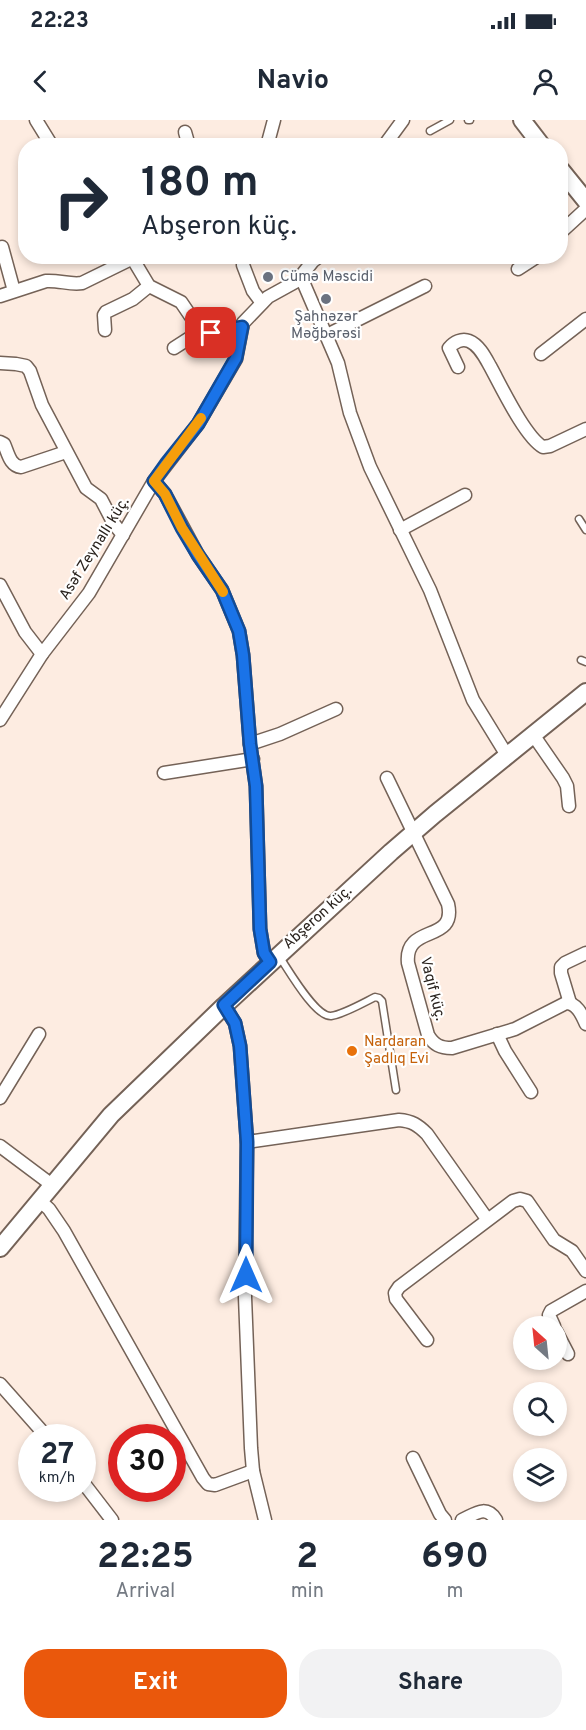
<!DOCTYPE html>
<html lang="en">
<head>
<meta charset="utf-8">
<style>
  :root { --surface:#fff; --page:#f2f2f3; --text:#1f2937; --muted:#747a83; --accent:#ea580c }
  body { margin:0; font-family:Overpass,sans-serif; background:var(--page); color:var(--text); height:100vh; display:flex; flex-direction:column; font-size:22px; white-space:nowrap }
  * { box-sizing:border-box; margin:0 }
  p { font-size:20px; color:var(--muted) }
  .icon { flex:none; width:33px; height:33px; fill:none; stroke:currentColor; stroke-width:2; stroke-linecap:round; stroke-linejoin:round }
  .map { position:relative; height:1400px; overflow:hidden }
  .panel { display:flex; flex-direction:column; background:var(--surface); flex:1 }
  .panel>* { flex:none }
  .guide { position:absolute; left:18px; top:18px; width:550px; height:126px; border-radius:24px; box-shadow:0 3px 9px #0003; background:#fff; color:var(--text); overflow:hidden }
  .needle { width:39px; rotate:333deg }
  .fabs { position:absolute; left:513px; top:1196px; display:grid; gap:12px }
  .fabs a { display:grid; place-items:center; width:54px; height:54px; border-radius:50%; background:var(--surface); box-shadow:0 3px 9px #0003; font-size:30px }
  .speed { position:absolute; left:18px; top:1304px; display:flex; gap:12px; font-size:30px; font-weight:700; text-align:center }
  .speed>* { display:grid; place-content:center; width:78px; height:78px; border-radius:50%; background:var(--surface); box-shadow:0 3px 9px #0003; line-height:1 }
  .speed small { font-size:15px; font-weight:400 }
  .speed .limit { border:9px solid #d22; background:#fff; color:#111 }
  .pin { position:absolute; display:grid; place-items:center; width:51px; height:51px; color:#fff; margin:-26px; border-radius:12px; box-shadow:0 3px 9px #0006 }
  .me { position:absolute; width:66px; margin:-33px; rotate:0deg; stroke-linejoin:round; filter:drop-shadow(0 0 4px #0008) }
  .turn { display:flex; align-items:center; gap:21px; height:126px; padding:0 24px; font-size:27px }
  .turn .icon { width:78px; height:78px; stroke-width:2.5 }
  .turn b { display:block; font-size:42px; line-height:51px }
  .eta { display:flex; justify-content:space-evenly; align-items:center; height:102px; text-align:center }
  .eta b { font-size:36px; font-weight:700; line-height:42px }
  .primary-button { display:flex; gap:12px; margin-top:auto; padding:12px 24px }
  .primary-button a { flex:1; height:69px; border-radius:24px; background:var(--accent); color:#fff; font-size:24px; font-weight:700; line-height:69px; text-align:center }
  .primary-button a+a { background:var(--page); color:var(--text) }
  .status { display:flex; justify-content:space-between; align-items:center; height:42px; padding:0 30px; background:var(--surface); direction:ltr }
  .status svg { height:16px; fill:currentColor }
  header { display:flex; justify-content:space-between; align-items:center; height:78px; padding:0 24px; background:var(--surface); font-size:27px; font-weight:700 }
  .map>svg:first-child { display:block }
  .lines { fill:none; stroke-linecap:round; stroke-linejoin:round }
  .lane-casing { stroke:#746257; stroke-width:9 }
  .street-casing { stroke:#746257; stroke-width:15 }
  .secondary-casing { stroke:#746257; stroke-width:20 }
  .lane { stroke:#fff; stroke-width:6 }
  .street { stroke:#fff; stroke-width:12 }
  .secondary { stroke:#fff; stroke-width:16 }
  .route-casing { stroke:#114b97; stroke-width:15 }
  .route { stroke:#1a73e8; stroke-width:10 }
  .slow { stroke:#f59e0b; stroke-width:10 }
  .worship-dot { fill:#6b7280; stroke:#fff; stroke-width:2 }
  .food-dot { fill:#e8710a; stroke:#fff; stroke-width:2 }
  .labels { text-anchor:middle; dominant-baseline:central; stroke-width:4.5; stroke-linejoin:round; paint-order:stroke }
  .worship-label { font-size:15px; fill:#5b616d; stroke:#fff; text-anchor:start }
  .street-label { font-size:15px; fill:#29221d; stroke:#fff }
  .food-label { font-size:15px; fill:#c56008; stroke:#fff; text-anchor:start }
</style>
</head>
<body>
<div class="status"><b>22:23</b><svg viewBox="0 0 49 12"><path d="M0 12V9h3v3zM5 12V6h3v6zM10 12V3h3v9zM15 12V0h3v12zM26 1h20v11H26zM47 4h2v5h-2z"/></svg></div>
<header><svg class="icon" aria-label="back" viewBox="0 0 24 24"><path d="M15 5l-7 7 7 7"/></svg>Navio<svg class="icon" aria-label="person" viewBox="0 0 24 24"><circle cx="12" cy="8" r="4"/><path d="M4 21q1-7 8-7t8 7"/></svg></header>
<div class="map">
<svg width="586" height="1400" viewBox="0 0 586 1400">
  <rect width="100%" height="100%" fill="#fdece1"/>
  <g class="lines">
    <g class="lane-casing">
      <g id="lane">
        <path d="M468,0H470"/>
        <path d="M430,11L450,0"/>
        <path d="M579,399L586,410"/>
        <path d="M581,540L586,542"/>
        <path d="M279,836C288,849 315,897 331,896C344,894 363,883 375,877L379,878L382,881L396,970"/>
      </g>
    </g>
    <g class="street-casing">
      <g id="street">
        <path d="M36,0L52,26"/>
        <path d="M185,12L189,26"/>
        <path d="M267,26L274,0"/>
        <path d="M384,26L403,0"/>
        <path d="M561,112L586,89"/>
        <path d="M2,127L14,171"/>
        <path d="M131,136L149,166L181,182L196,204L202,210L211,213L242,207"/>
        <path d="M249,136L244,140L243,145L253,171L262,183"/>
        <path d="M518,149L538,136"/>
        <path d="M301,157L338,243L350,293L370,347L430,470L473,580L508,637"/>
        <path d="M0,176L46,161C59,160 70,165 82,163L137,136"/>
        <path d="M105,210L104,195L106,192L133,179L149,166"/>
        <path d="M327,215L425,166"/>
        <path d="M174,228L202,210"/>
        <path d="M541,234L586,199"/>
        <path d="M0,243L16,244L26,246L30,251L42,285L86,368L101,379L114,404L123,415"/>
        <path d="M458,247L449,228C454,222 462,218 469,221C479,225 485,237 490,246C501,266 525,317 543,327L550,326L586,309"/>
        <path d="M0,322L4,324C8,333 10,346 21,347L66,332"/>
        <path d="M154,361L165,374L198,435L222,470L239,511L243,535L250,624L256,666L260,809L264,833L270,842"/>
        <path d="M400,410L465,375"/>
        <path d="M0,465L25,512L42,534"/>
        <path d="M0,600L42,534L89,473L154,361L198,304L236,239L243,203L268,177L297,161L313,141L320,136"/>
        <path d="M534,616L563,658L567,666L569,686"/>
        <path d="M250,624L280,614L336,589"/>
        <path d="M164,653L253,639"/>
        <path d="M387,658L448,784C457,824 404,803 408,843L428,915C434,925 440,928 452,928L515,909L566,883C577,883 582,895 586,904"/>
        <path d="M570,883L561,853V847L565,843L586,833"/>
        <path d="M224,886L235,903L240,926L247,1022L245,1177L251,1328L253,1351L265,1400"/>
        <path d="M497,914L505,931L531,972"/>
        <path d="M0,978L39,914"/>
        <path d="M247,1022L399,1000C412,1001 418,1005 427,1014L487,1099"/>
        <path d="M0,1026L52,1065"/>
        <path d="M39,1080L49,1089L64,1111L203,1358L208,1364L215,1365L253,1351"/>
        <path d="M554,1206L549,1195L551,1191L586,1171"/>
        <path d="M556,1211L568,1234"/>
        <path d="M427,1220L396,1179L395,1173L399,1167L513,1081L520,1079L527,1081L554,1120L572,1131L586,1151"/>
        <path d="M0,1264L47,1317"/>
        <path d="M413,1338L440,1394L445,1400"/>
        <path d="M82,1361L112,1400"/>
        <path d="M462,1400C475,1394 486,1384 496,1400"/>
      </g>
    </g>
    <g class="secondary-casing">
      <g id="secondary">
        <path d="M522,0L542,26"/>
        <path d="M561,50L586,81"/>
        <path d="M0,1128L111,995L224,886L391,732L435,694L586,572"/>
      </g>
    </g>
    <use href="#lane" class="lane"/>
    <use href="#street" class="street"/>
    <use href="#secondary" class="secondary"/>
  </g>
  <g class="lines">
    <g class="route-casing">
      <path id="route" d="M211,213L242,207L236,238L198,304L166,344L154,361L165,374L182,408L198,435L222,470L239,511L243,535L250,624L256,666L260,809L264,833L270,842L224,885L235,903L240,926L247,1022L246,1155"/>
    </g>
    <use href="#route" class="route"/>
    <path class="slow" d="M201,298L154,361L165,374L182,408L223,472"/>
  </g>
  <g class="worship-dot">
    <circle cx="268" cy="157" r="6"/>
    <circle cx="326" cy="179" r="6"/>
  </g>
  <circle class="food-dot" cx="352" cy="931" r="6"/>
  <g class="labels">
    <g class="worship-label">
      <text x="280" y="157">Cümə Məscidi</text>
      <text x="326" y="197" text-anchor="middle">Şahnəzər<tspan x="326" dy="17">Məğbərəsi</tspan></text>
    </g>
    <g class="street-label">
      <text transform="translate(95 429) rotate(-58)">Asəf Zeynallı küç.</text>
      <text transform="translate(318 798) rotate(-42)">Abşeron küç.</text>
      <text transform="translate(432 869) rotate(76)">Vaqif küç.</text>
    </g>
    <g class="food-label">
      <text x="364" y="922">Nardaran<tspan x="364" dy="17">Şadlıq Evi</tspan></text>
    </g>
  </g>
</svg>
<div class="fabs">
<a><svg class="needle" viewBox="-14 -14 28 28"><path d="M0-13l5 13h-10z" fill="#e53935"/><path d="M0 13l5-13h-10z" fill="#747a83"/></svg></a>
<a><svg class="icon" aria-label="search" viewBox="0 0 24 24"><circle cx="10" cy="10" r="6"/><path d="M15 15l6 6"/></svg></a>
<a><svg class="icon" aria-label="layers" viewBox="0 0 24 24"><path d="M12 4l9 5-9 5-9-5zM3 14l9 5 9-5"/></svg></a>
</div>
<div class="speed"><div>27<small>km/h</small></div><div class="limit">30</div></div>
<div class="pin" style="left:211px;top:213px;background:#d93025"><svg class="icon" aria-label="arrive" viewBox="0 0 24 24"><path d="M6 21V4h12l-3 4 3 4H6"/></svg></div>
<svg class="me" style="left:246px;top:1155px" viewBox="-20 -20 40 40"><path d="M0-17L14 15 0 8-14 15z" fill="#1a73e8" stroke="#fff" stroke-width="4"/></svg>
<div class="guide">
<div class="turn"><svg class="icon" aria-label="right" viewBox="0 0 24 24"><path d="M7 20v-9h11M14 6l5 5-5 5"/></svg><div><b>180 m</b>Abşeron küç.</div></div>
</div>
</div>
<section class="panel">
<div class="eta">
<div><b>22:25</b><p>Arrival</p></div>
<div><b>2</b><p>min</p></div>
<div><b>690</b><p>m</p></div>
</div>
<div class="primary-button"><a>Exit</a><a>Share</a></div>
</section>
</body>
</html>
